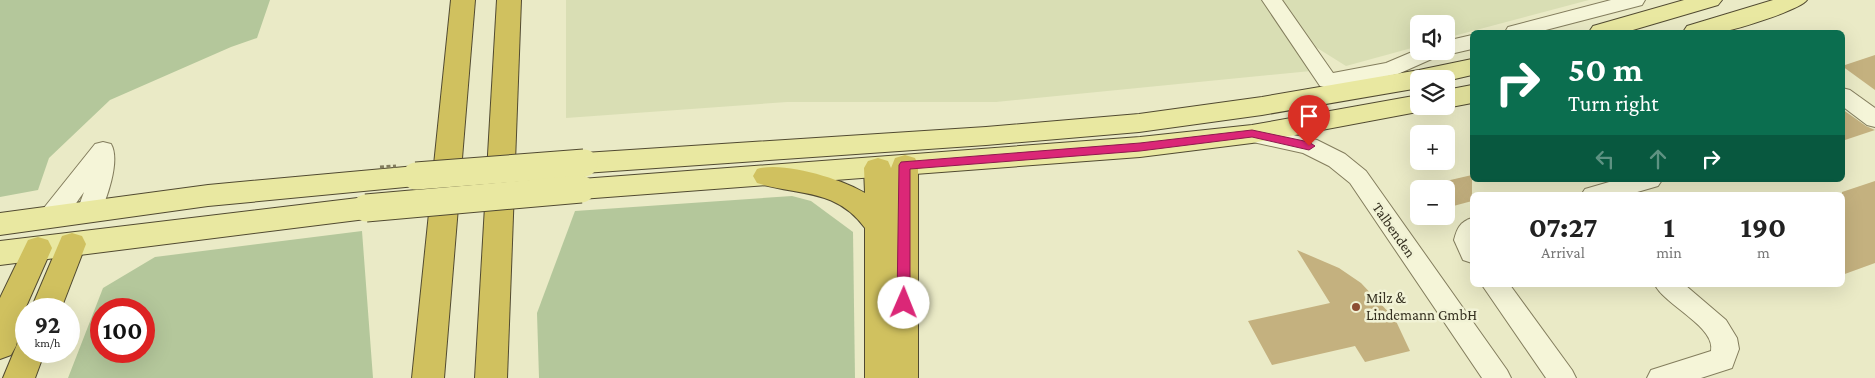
<!DOCTYPE html>
<html lang="en">
<head>
<meta charset="utf-8">
<style>
  :root { --surface:#fff; --page:#f2f2f2; --text:#222; --muted:#767676 }
  body { margin:0; font-family:"Crimson Pro",serif; background:var(--page); color:var(--text); height:100vh; display:flex; flex-direction:column; font-size:19px; white-space:nowrap }
  * { box-sizing:border-box; margin:0 }
  p { font-size:16px; color:var(--muted) }
  .icon { flex:none; width:28px; height:28px; fill:none; stroke:currentColor; stroke-width:2; stroke-linecap:round; stroke-linejoin:round }
  .map { position:relative; flex:1; overflow:hidden }
  .sheet { position:absolute; left:1470px; top:192px; width:375px; height:95px; display:flex; flex-direction:column; background:var(--surface); border-radius:8px; box-shadow:0 5px 20px #0002 }
  .sheet>* { flex:none }
  .hud { position:absolute; left:1470px; top:30px; width:375px; height:152px; border-radius:8px; box-shadow:0 5px 20px #0002; background:#0b6e4f; color:#fff; overflow:hidden }
  .buttons { position:absolute; left:1410px; top:15px; display:grid; gap:10px }
  .buttons a { display:grid; place-items:center; width:45px; height:45px; border-radius:8px; background:var(--surface); box-shadow:0 5px 20px #0002; font-size:25px }
  .speed { position:absolute; left:15px; top:298px; display:flex; gap:10px; font-size:25px; font-weight:700; text-align:center }
  .speed>* { display:grid; place-content:center; width:65px; height:65px; border-radius:50%; background:var(--surface); box-shadow:0 5px 20px #0002; line-height:1 }
  .speed small { font-size:12px; font-weight:400 }
  .speed .limit { border:8px solid #d22; background:#fff; color:#111 }
  .pin { position:absolute; display:grid; place-items:center; width:42px; height:42px; color:#fff; margin:-51px -21px; border-radius:50% 50% 50% 0; rotate:-45deg; box-shadow:0 0 5px #0007 }
  .pin .icon { rotate:45deg }
  .me { position:absolute; width:55px; margin:-28px; rotate:1deg; stroke-linejoin:round; filter:drop-shadow(0 0 4px #0008) }
  .turn { display:flex; align-items:center; gap:18px; height:105px; padding:0 15px; font-size:22px }
  .turn .icon { width:65px; height:65px; stroke-width:2.5 }
  .turn b { display:block; font-size:35px; line-height:42px }
  .lanes { display:flex; align-items:center; height:48px; padding:0 15px; background:#0003; justify-content:center; gap:25px; direction:ltr }
  .lanes .off { opacity:.35 }
  .eta { display:flex; justify-content:space-evenly; align-items:center; height:85px; text-align:center }
  .eta b { font-size:30px; font-weight:700; line-height:35px }
  .map>svg:first-child { display:block }
  .farmland { fill:#d9deb4 }
  .green { fill:#b4c79b; fill-rule:evenodd }
  .building { fill:#c4b17f }
  .lines { fill:none; stroke-linecap:round; stroke-linejoin:round }
  .minor-casing { stroke:#837d5d; stroke-width:2 }
  .major-casing { stroke:#514a31; stroke-width:2 }
  .highway-casing { stroke:#514a31; stroke-width:2 }
  .minor { fill:#f5f5d8; fill-rule:evenodd }
  .major { fill:#e9e8a1; fill-rule:evenodd }
  .highway { fill:#d0c15f; fill-rule:evenodd }
  .major-bridge-casing { stroke:#514a31; stroke-width:29; stroke-linecap:butt }
  .path-bridge { stroke:#837d5d; stroke-width:3; stroke-dasharray:4 2.5; stroke-linecap:butt }
  .major-bridge { stroke:#e9e8a1; stroke-width:27 }
  .route { fill:#db2777; stroke:#8e194d }
  .poi-dot { fill:#8c4d33; stroke:#f1f2d5; stroke-width:2 }
  .labels { text-anchor:middle; dominant-baseline:central; stroke-width:5; stroke-linejoin:round; paint-order:stroke }
  .street-label { font-size:15px; fill:#353020; stroke:#f1f2d5 }
  .poi-label { font-size:15px; fill:#353020; stroke:#f1f2d5; text-anchor:start }
</style>
</head>
<body>
<div class="map">
<svg width="1875" height="378" viewBox="0 0 1875 378">
  <rect width="100%" height="100%" fill="#eaeac6"/>
  <g class="farmland">
    <path d="M566,0H1263L1311,71L996,102H787L566,118Z"/>
    <path d="M1278,0H1589L1446,38V24H1419V46L1346,66L1306,41Z"/>
  </g>
  <g class="green">
    <path d="M0,0H270L257,38L231,47L110,100L49,158L38,190L0,197Z"/>
    <path d="M792,196L811,201L853,232L855,378H539L537,313L575,211Z"/>
    <path d="M362,231L373,378H68L103,288L155,257ZM101,309H144V351H101Z"/>
  </g>
  <g class="building">
    <path d="M1875,55V90L1842,66Z"/>
    <path d="M1842,109L1866,126L1875,130L1842,141Z"/>
    <path d="M1472,175V201L1446,208V181Z"/>
    <path d="M1875,181V263L1842,275V192Z"/>
    <path d="M1297,250L1339,268L1361,283L1395,319L1410,351L1365,362L1355,346L1272,365L1248,321L1330,303Z"/>
  </g>
  <g class="lines">
    <g class="minor-casing">
      <g id="minor">
        <path d="M1262,0H1282L1333,73L1386,63L1419,49V51H1446V41L1472,35V49L1446,55L1443,54L1398,74L1328,88L1320,86Z"/>
        <path d="M1611,0H1645L1642,5L1538,32H1505L1508,27Z"/>
        <path d="M1842,88L1850,90L1875,108V127L1867,125L1842,106Z"/>
        <path d="M1252,126L1317,140L1345,154L1366,171L1507,370L1511,378H1482L1350,183L1329,166L1303,153L1244,140L1241,134L1244,128Z"/>
        <path d="M103,142L111,144C121,161 106,201 98,218L89,220L80,218L77,211L84,192C73,206 64,229 43,223L40,216L43,209L95,144Z"/>
        <path d="M1616,180H1662L1658,186L1627,195H1581L1585,189Z"/>
        <path d="M1472,218V263L1463,260L1454,240C1457,228 1460,222 1472,218Z"/>
        <path d="M1482,285H1510L1572,370L1576,378H1546Z"/>
        <path d="M1655,285H1685L1726,320L1737,338L1739,349L1732,368L1701,378H1647L1651,370L1711,351C1716,327 1666,306 1655,285Z"/>
      </g>
    </g>
    <g class="major-casing">
      <g id="major">
        <path d="M1684,0H1722L1718,5L1626,32H1589L1593,26Z"/>
        <path d="M1773,0H1807C1800,10 1733,31 1719,32C1707,33 1694,33 1683,32L1687,26Z"/>
        <path d="M1472,59V75L1446,81V79H1419V88L1262,115L1139,132L986,145L584,173L574,170L571,163L574,156L584,153L986,127L1139,114L1262,97L1419,70Z"/>
        <path d="M1472,85V103L1446,108L1440,106H1446V90Z"/>
        <path d="M1419,95V106H1430L1428,110L1252,143L1140,157L581,199L571,196L567,189L571,182L581,179L1140,137L1252,125Z"/>
        <path d="M416,166L426,169L430,176L426,183L416,186L208,206L0,235V213L208,185Z"/>
        <path d="M366,197L376,200L380,208L376,216L366,219L0,265V241Z"/>
      </g>
    </g>
    <g class="highway-casing">
      <g id="highway">
        <path d="M451,0H475L444,378H412Z"/>
        <path d="M497,0H521L507,378H475Z"/>
        <path d="M905,155L915,158L918,165V378H865V228C836,188 799,196 757,183L753,176L757,169C784,161 841,179 865,193L864,168L868,161L878,158L888,161L891,168L895,158Z"/>
        <path d="M72,233L82,236L86,244L61,309H31L62,236Z"/>
        <path d="M38,237L48,240L52,248L25,309L16,346L11,355L0,359V298L28,240Z"/>
        <path d="M26,339V351H45L35,378H3L18,342Z"/>
      </g>
    </g>
    <use href="#minor" class="minor"/>
    <use href="#major" class="major"/>
    <use href="#highway" class="highway"/>
    <g class="major-bridge-casing">
      <g id="major-bridge">
        <path d="M416,176L584,163"/>
        <path d="M366,208L581,189"/>
      </g>
    </g>
    <path class="path-bridge" d="M380,167L396,166"/>
    <use href="#major-bridge" class="major-bridge"/>
  </g>
  <path class="route" d="M1252,130L1309,142L1315,146L1309,150L1252,137L1140,151L910,169V303L908,307L904,309L899,307L897,303L899,165L901,162L1140,143Z"/>
  <circle class="poi-dot" cx="1356" cy="307" r="5"/>
  <g class="labels">
    <g class="street-label">
      <text transform="translate(1394 230) rotate(55)">Talbenden</text>
    </g>
    <g class="poi-label">
      <text x="1366" y="298">Milz &amp;<tspan x="1366" dy="17">Lindemann GmbH</tspan></text>
    </g>
  </g>
</svg>
<div class="buttons">
<a><svg class="icon" aria-label="sound" viewBox="0 0 24 24"><path d="M4 9h4l5-4v14l-5-4H4zM17 9q2 3 0 6"/></svg></a>
<a><svg class="icon" aria-label="layers" viewBox="0 0 24 24"><path d="M12 4l9 5-9 5-9-5zM3 14l9 5 9-5"/></svg></a>
<a>+</a>
<a>−</a>
</div>
<div class="speed"><div>92<small>km/h</small></div><div class="limit">100</div></div>
<div class="pin" style="left:1309px;top:146px;background:#d93025"><svg class="icon" aria-label="arrive" viewBox="0 0 24 24"><path d="M6 21V4h12l-3 4 3 4H6"/></svg></div>
<svg class="me" style="left:904px;top:303px" viewBox="-20 -20 40 40"><circle r="19" fill="#fff"/><path d="M0-13L10 11 0 6-10 11z" fill="#db2777"/></svg>
<div class="hud">
<div class="turn"><svg class="icon" aria-label="right" viewBox="0 0 24 24"><path d="M7 20v-9h11M14 6l5 5-5 5"/></svg><div><b>50 m</b>Turn right</div></div>
<div class="lanes"><svg class="icon off" aria-label="left" viewBox="0 0 24 24"><path d="M17 20v-9H6M10 6l-5 5 5 5"/></svg><svg class="icon off" aria-label="ahead" viewBox="0 0 24 24"><path d="M12 20V5M6 11l6-6 6 6"/></svg><svg class="icon" aria-label="right" viewBox="0 0 24 24"><path d="M7 20v-9h11M14 6l5 5-5 5"/></svg></div>
</div>
<section class="sheet">
<div class="eta">
<div><b>07:27</b><p>Arrival</p></div>
<div><b>1</b><p>min</p></div>
<div><b>190</b><p>m</p></div>
</div>
</section>
</div>
</body>
</html>
